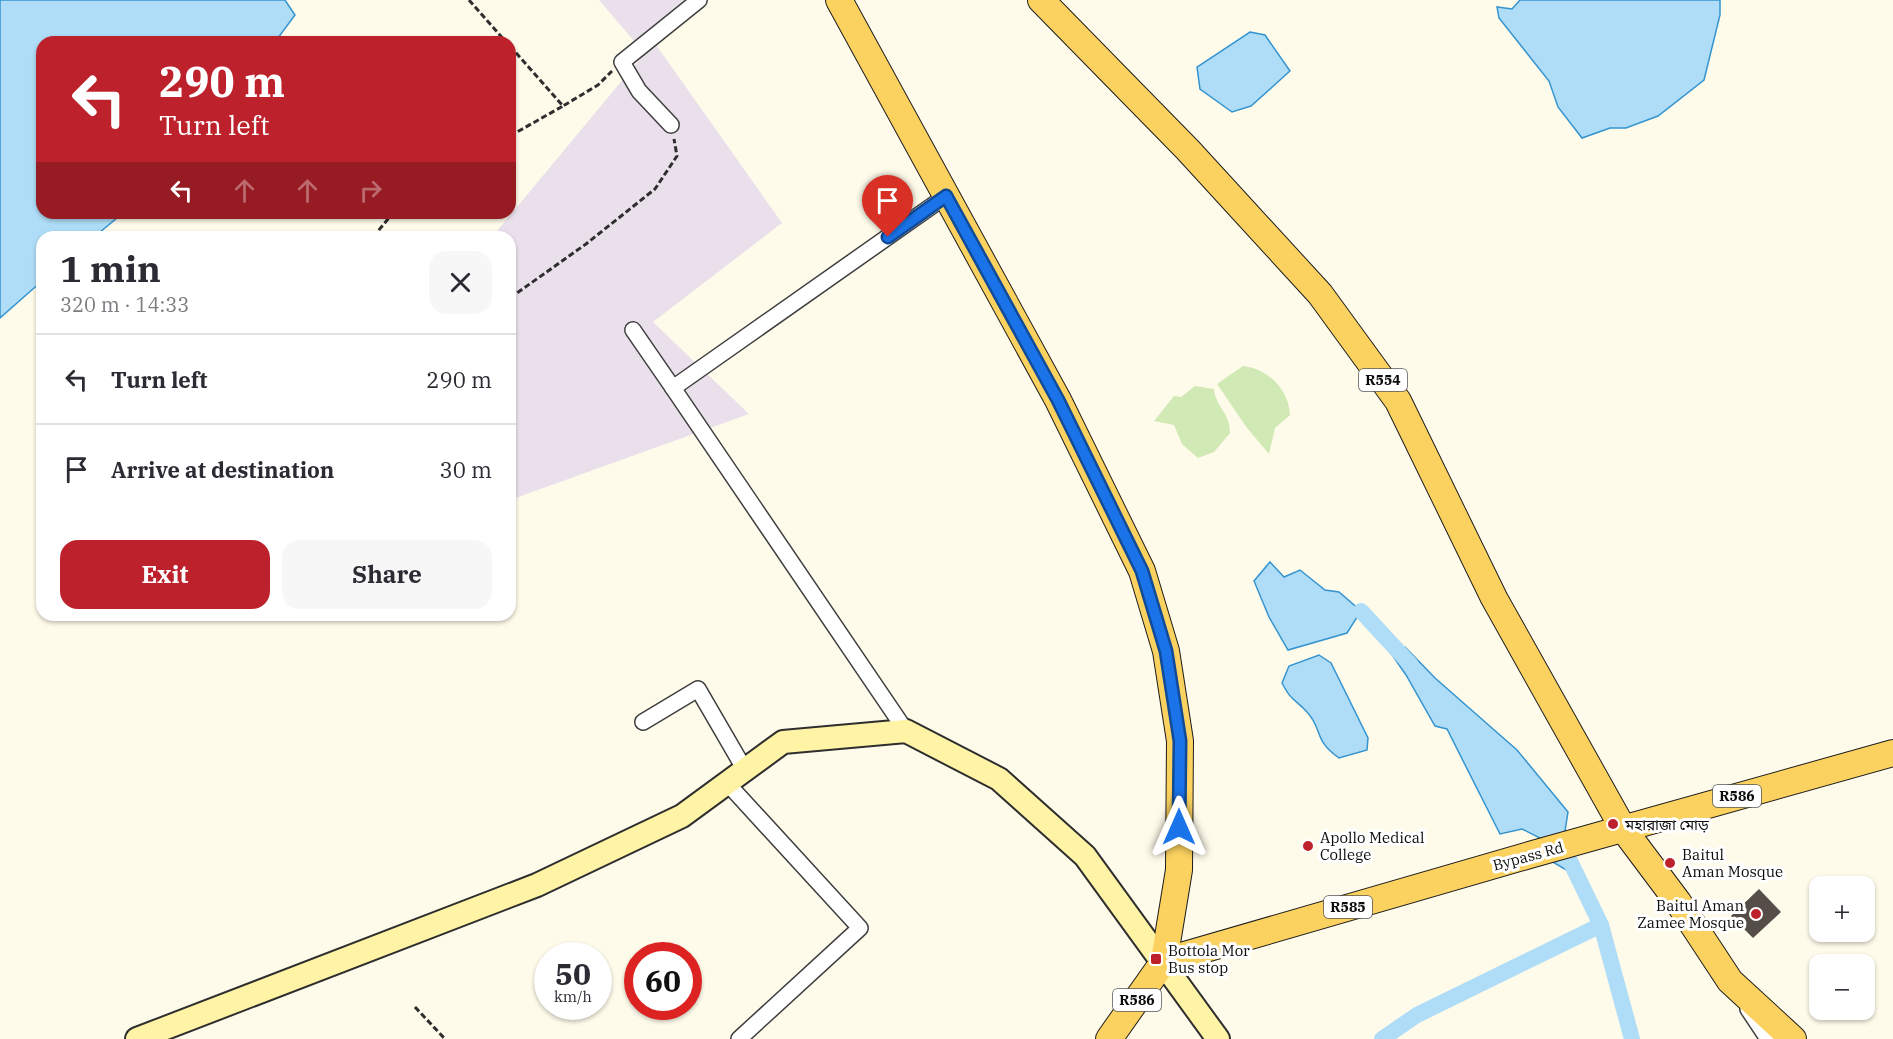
<!DOCTYPE html>
<html lang="en">
<head>
<meta charset="utf-8">
<style>
  :root { --surface:#fff; --page:#f7f7f7; --text:#2b2b33; --muted:#7c7c81; --line:#e1e1e2; --accent:#bd222c }
  body { margin:0; font-family:"IBM Plex Serif","Noto Sans Bengali",serif; background:var(--page); color:var(--text); height:100vh; display:flex; flex-direction:column; font-size:22px; white-space:nowrap }
  * { box-sizing:border-box; margin:0 }
  p { font-size:20px; color:var(--muted) }
  .icon { flex:none; width:33px; height:33px; fill:none; stroke:currentColor; stroke-width:2; stroke-linecap:round; stroke-linejoin:round }
  .map { position:relative; flex:1; overflow:hidden }
  .panel { position:absolute; left:36px; top:231px; width:480px; height:390px; display:flex; flex-direction:column; background:var(--surface); border-radius:18px; box-shadow:0 2px 4px #0004 }
  .panel>* { flex:none }
  .top-card { position:absolute; left:36px; top:36px; width:480px; height:183px; border-radius:18px; box-shadow:0 2px 4px #0004; background:#bd222c; color:#fff; overflow:hidden }
  .controls { position:absolute; left:1809px; top:876px; display:grid; gap:12px }
  .controls a { display:grid; place-items:center; width:66px; height:66px; border-radius:12px; background:var(--surface); box-shadow:0 2px 4px #0004; font-size:30px }
  .speed { position:absolute; left:534px; top:942px; display:flex; gap:12px; font-size:30px; font-weight:700; text-align:center }
  .speed>* { display:grid; place-content:center; width:78px; height:78px; border-radius:50%; background:var(--surface); box-shadow:0 2px 4px #0004; line-height:1 }
  .speed small { font-size:15px; font-weight:400 }
  .speed .limit { border:9px solid #d22; background:#fff; color:#111 }
  .pin { position:absolute; display:grid; place-items:center; width:51px; height:51px; color:#fff; margin:-62px -26px; border-radius:50% 50% 50% 0; rotate:-45deg; box-shadow:0 0 6px #0007 }
  .pin .icon { rotate:45deg }
  .me { position:absolute; width:66px; margin:-33px; rotate:0deg; stroke-linejoin:round; filter:drop-shadow(0 0 4px #0008) }
  .turn { display:flex; align-items:center; gap:21px; height:126px; padding:0 24px; font-size:27px }
  .turn .icon { width:78px; height:78px; stroke-width:2.5 }
  .turn b { display:block; font-size:42px; line-height:51px }
  .lanes { display:flex; align-items:center; height:57px; padding:0 24px; background:#0003; justify-content:center; gap:30px; direction:ltr }
  .lanes .off { opacity:.35 }
  .round { display:grid; place-items:center; flex:none; width:63px; height:63px; border-radius:18px; background:var(--page) }
  .headline { display:flex; align-items:center; justify-content:space-between; height:102px; padding:0 24px }
  h1 { font-size:36px; font-weight:700; line-height:45px }
  .cta { display:flex; gap:12px; margin-top:auto; padding:12px 24px }
  .cta a { flex:1; height:69px; border-radius:18px; background:var(--accent); color:#fff; font-size:24px; font-weight:700; line-height:69px; text-align:center }
  .cta a+a { background:var(--page); color:var(--text) }
  ul { padding:0; list-style:none }
  li { display:flex; align-items:center; gap:18px; height:90px; padding:0 24px; border-top:2px solid var(--line) }
  li div { flex:1 }
  li b { display:block; font-size:22px }
  li em { font-style:normal }
  .map>svg:first-child { display:block }
  .industrial { fill:#eae0eb }
  .green { fill:#d1e9b4 }
  .water { fill:#afddf7; stroke:#3594cf; stroke-width:1.5 }
  .lines { fill:none; stroke-linecap:round; stroke-linejoin:round }
  .canal { stroke:#afddf7; stroke-width:16 }
  .building { fill:#554d48 }
  .street-casing { stroke:#3f3f3f; stroke-width:18 }
  .secondary-casing { stroke:#2e2e2e; stroke-width:26 }
  .primary-casing { stroke:#1d1d1d; stroke-width:28 }
  .path { stroke:#2e2e2e; stroke-width:3; stroke-dasharray:6 3; stroke-linecap:butt }
  .street { stroke:#fff; stroke-width:15 }
  .secondary { stroke:#fff3a6; stroke-width:22 }
  .primary { stroke:#fbd25f; stroke-width:26 }
  .route-casing { stroke:#114b97; stroke-width:15 }
  .route { stroke:#1a73e8; stroke-width:10 }
  .poi-dot { fill:#bd222c; stroke:#fff; stroke-width:2 }
  .labels { text-anchor:middle; dominant-baseline:central; stroke-width:6; stroke-linejoin:round; paint-order:stroke }
  .shield { fill:#fff; stroke:#555; stroke-width:1.5 }
  .shield-label { font-size:14px; font-weight:bold; fill:#0c0c0c }
  .poi-label { font-size:15px; fill:#0c0c0c; stroke:#fff; text-anchor:start }
  .street-label { font-size:15px; fill:#0c0c0c; stroke:#fff }
</style>
</head>
<body>
<div class="map">
<svg width="1893" height="1039" viewBox="0 0 1893 1039">
  <rect width="100%" height="100%" fill="#fffbeb"/>
  <g class="industrial">
    <path d="M599,0H687L635,42Z"/>
    <path d="M654,42L782,223L653,322L749,414L510,500V237H492Z"/>
  </g>
  <g class="green">
    <path d="M1243,366C1269,369 1289,390 1290,415L1275,428L1269,454L1247,428L1217,384Z"/>
    <path d="M1195,386L1214,389C1216,408 1230,412 1230,433L1214,452L1198,458L1182,444L1174,425L1154,421L1174,396L1181,397Z"/>
  </g>
  <g class="water">
    <path d="M0,0H285L295,15L275,42H42V213H123L94,237H42V281L0,318Z"/>
    <path d="M1520,0H1720V15L1704,80L1658,116L1626,128H1610L1582,138L1558,107L1549,81L1499,18L1497,7L1512,9Z"/>
    <path d="M1250,32L1265,35L1290,71L1251,106L1232,112L1200,89L1197,67Z"/>
    <path d="M1270,562L1284,577L1300,570L1325,590L1339,592L1361,611L1347,633L1288,650L1269,617L1254,581Z"/>
    <path d="M1405,647L1435,678L1517,750L1568,812L1565,831L1578,877L1551,861L1540,838L1522,829L1500,834L1447,729L1435,726L1406,675L1390,652Z"/>
    <path d="M1319,655L1331,663L1368,738L1367,750L1339,758C1313,740 1323,729 1307,712C1294,698 1292,702 1282,683L1289,666Z"/>
  </g>
  <g class="lines">
    <g class="canal">
      <path d="M1361,611L1411,665"/>
      <path d="M1568,857L1601,925L1632,1039"/>
      <path d="M1382,1039L1417,1015L1601,925"/>
    </g>
  </g>
  <path class="building" d="M1759,889L1781,912L1753,938L1731,916Z"/>
  <g class="lines">
    <g class="street-casing">
      <g id="street">
        <path d="M671,125L639,91L622,62L699,0"/>
        <path d="M633,330L673,388"/>
        <path d="M643,722L698,689L745,770"/>
        <path d="M906,731L673,388L946,196"/>
        <path d="M727,783L860,928L739,1039"/>
        <path d="M1748,1009L1768,1039"/>
      </g>
    </g>
    <g class="secondary-casing">
      <path id="secondary" d="M137,1039L537,885L682,816L783,742L906,731L999,779L1085,856L1218,1039"/>
    </g>
    <g class="primary-casing">
      <g id="primary">
        <path d="M839,0L1058,400L1142,571L1166,651L1180,741L1179,870L1164,961L1109,1039"/>
        <path d="M1041,0L1188,150L1320,294L1398,401L1494,598L1624,830L1678,902L1730,981L1793,1039"/>
        <path d="M1164,961L1533,854L1893,753"/>
      </g>
    </g>
    <g class="path">
      <path d="M469,0L506,42"/>
      <path d="M510,46L563,106L598,85L612,71"/>
      <path d="M510,136L563,106"/>
      <path d="M373,237L393,213"/>
      <path d="M510,298L586,244L655,189L677,156L674,139"/>
      <path d="M415,1007L445,1039"/>
    </g>
    <use href="#street" class="street"/>
    <use href="#secondary" class="secondary"/>
    <use href="#primary" class="primary"/>
  </g>
  <g class="lines">
    <g class="route-casing">
      <path id="route" d="M888,237L946,196L1058,400L1142,571L1166,651L1180,741L1179,827"/>
    </g>
    <use href="#route" class="route"/>
  </g>
  <g class="poi-dot">
    <circle cx="1613" cy="824" r="6"/>
    <circle cx="1308" cy="846" r="6"/>
    <circle cx="1670" cy="863" r="6"/>
    <circle cx="1756" cy="914" r="6"/>
    <rect x="1150" y="953" width="12" height="12" rx="3"/>
  </g>
  <g class="labels">
    <g class="shield">
      <rect x="1359" y="369" width="48" height="22" rx="4.5"/>
      <rect x="1713" y="785" width="48" height="22" rx="4.5"/>
      <rect x="1324" y="896" width="48" height="22" rx="4.5"/>
      <rect x="1113" y="989" width="48" height="22" rx="4.5"/>
    </g>
    <g class="shield-label">
      <text x="1383" y="380">R554</text>
      <text x="1737" y="796">R586</text>
      <text x="1348" y="907">R585</text>
      <text x="1137" y="1000">R586</text>
    </g>
    <g class="poi-label">
      <text x="1625" y="824">মহারাজা মোড়</text>
      <text x="1320" y="837">Apollo Medical<tspan x="1320" dy="17">College</tspan></text>
      <text x="1682" y="854">Baitul<tspan x="1682" dy="17">Aman Mosque</tspan></text>
      <text x="1744" y="905" text-anchor="end">Baitul Aman<tspan x="1744" dy="17">Zamee Mosque</tspan></text>
      <text x="1168" y="950">Bottola Mor<tspan x="1168" dy="17">Bus stop</tspan></text>
    </g>
    <g class="street-label">
      <text transform="translate(1528 856) rotate(-15)">Bypass Rd</text>
    </g>
  </g>
</svg>
<div class="controls">
<a>+</a>
<a>−</a>
</div>
<div class="speed"><div>50<small>km/h</small></div><div class="limit">60</div></div>
<div class="pin" style="left:888px;top:237px;background:#d93025"><svg class="icon" aria-label="arrive" viewBox="0 0 24 24"><path d="M6 21V4h12l-3 4 3 4H6"/></svg></div>
<svg class="me" style="left:1179px;top:827px" viewBox="-20 -20 40 40"><path d="M0-17L14 15 0 8-14 15z" fill="#1a73e8" stroke="#fff" stroke-width="4"/></svg>
<div class="top-card">
<div class="turn"><svg class="icon" aria-label="left" viewBox="0 0 24 24"><path d="M17 20v-9H6M10 6l-5 5 5 5"/></svg><div><b>290 m</b>Turn left</div></div>
<div class="lanes"><svg class="icon" aria-label="left" viewBox="0 0 24 24"><path d="M17 20v-9H6M10 6l-5 5 5 5"/></svg><svg class="icon off" aria-label="ahead" viewBox="0 0 24 24"><path d="M12 20V5M6 11l6-6 6 6"/></svg><svg class="icon off" aria-label="ahead" viewBox="0 0 24 24"><path d="M12 20V5M6 11l6-6 6 6"/></svg><svg class="icon off" aria-label="right" viewBox="0 0 24 24"><path d="M7 20v-9h11M14 6l5 5-5 5"/></svg></div>
</div>
<section class="panel">
<div class="headline"><div><h1>1 min</h1><p>320 m · 14:33</p></div><a class="round"><svg class="icon" aria-label="close" viewBox="0 0 24 24"><path d="M6 6l12 12M18 6L6 18"/></svg></a></div>
<ul>
<li><svg class="icon" aria-label="left" viewBox="0 0 24 24"><path d="M17 20v-9H6M10 6l-5 5 5 5"/></svg><div><b>Turn left</b></div><em>290 m</em></li>
<li><svg class="icon" aria-label="arrive" viewBox="0 0 24 24"><path d="M6 21V4h12l-3 4 3 4H6"/></svg><div><b>Arrive at destination</b></div><em>30 m</em></li>
</ul>
<div class="cta"><a>Exit</a><a>Share</a></div>
</section>
</div>
</body>
</html>
